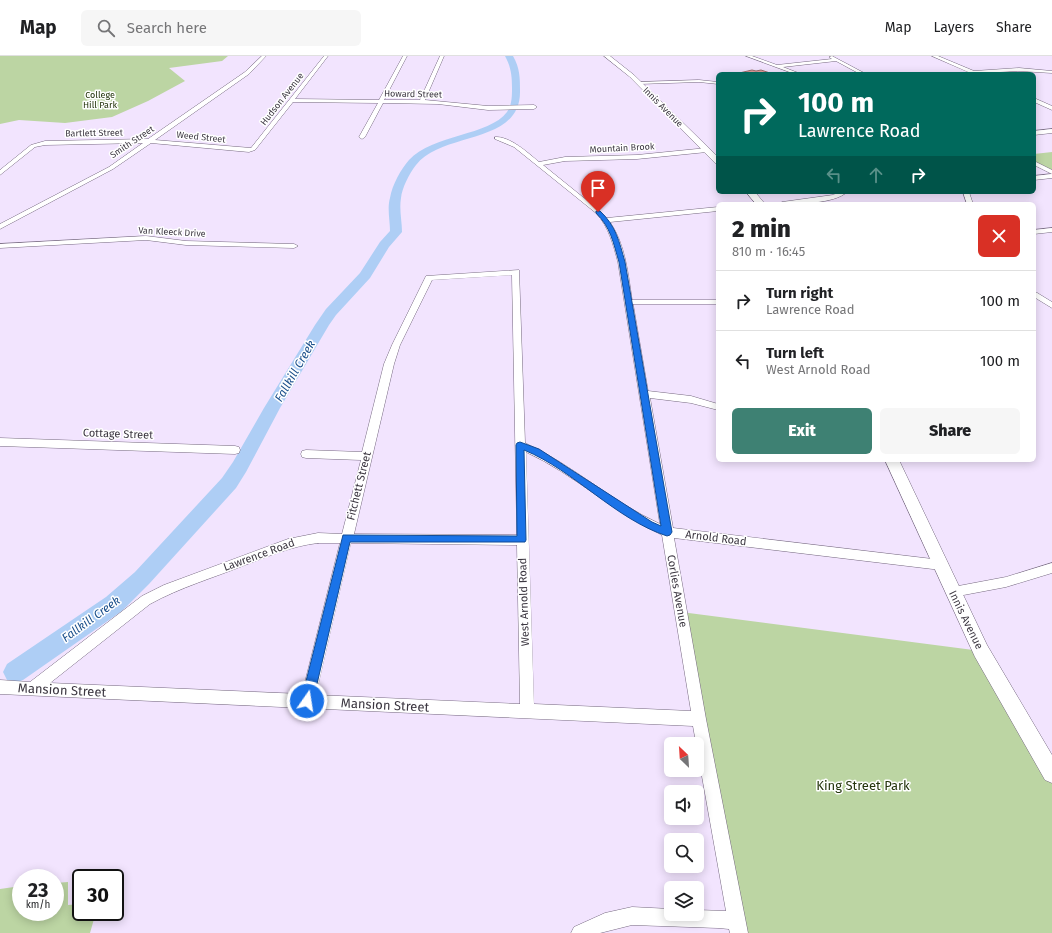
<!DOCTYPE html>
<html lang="en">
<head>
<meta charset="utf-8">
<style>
  :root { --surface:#fff; --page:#f6f6f6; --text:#202124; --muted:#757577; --line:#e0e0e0; --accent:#3e8173 }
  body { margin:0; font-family:"Fira Sans",sans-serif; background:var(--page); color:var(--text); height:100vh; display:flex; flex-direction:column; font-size:15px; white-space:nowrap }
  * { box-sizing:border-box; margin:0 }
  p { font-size:13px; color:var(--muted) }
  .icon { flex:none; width:22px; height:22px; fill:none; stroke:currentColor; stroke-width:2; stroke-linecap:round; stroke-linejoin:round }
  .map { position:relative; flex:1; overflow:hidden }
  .panel { position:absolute; left:716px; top:146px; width:320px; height:260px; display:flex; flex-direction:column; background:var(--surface); border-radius:6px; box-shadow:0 2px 10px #0003 }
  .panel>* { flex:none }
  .top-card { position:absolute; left:716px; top:16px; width:320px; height:122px; border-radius:6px; box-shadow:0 2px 10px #0003; background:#00695c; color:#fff; overflow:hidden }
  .needle { width:26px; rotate:335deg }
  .fabs { position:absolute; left:664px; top:681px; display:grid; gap:8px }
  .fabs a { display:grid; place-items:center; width:40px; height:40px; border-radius:6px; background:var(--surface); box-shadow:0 2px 10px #0003; font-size:20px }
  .speed { position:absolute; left:12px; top:813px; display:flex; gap:8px; font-size:20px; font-weight:700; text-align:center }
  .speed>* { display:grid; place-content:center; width:52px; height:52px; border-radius:50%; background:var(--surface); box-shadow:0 2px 10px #0003; line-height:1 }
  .speed small { font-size:10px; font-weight:400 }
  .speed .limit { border:2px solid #111; border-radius:6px; background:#fff; color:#111 }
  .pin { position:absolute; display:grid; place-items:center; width:34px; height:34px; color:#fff; margin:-41px -17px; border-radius:50% 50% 50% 0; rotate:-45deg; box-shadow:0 0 4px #0007 }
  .pin .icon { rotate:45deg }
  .me { position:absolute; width:44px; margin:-22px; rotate:13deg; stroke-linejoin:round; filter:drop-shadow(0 0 3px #0008) }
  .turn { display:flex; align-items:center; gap:14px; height:84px; padding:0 16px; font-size:18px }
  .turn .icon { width:52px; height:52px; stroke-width:2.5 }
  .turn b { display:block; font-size:28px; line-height:34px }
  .lanes { display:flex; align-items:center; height:38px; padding:0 16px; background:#0003; justify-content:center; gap:20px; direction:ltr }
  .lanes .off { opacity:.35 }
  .round { display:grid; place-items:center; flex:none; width:42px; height:42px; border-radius:6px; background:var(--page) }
  .summary { display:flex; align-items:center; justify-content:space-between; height:68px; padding:0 16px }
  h1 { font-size:24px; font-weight:800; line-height:30px }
  .cta { display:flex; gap:8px; margin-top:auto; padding:8px 16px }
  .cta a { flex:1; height:46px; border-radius:6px; background:var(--accent); color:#fff; font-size:16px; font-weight:800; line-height:46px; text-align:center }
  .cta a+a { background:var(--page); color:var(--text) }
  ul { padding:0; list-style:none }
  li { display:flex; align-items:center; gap:12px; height:60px; padding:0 16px; border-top:1px solid var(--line) }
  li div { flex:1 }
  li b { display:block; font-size:15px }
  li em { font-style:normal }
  header { display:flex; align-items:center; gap:24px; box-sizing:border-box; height:56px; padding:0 20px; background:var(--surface); border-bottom:1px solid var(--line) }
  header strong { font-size:19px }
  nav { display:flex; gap:22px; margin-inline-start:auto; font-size:14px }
  .search { width:280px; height:36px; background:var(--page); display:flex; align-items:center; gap:10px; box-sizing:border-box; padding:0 14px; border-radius:6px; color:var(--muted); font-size:15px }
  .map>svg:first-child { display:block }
  .green { fill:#bcd5a3 }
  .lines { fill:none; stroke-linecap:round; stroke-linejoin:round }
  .river { fill:#aecef5; fill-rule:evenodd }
  .building { fill:#e09d9a; stroke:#9d6e6c }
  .minor-casing { stroke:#766980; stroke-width:1 }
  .major-casing { stroke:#766980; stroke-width:1 }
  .minor { fill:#fff; fill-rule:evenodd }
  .major { fill:#fff; fill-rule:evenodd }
  .route { fill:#1a73e8; stroke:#114b97 }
  .labels { text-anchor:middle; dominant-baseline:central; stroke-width:3; stroke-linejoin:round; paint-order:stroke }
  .far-street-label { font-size:9px; fill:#3c3741; stroke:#fff }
  .far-park-label { font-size:9px; fill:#24350c; stroke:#fff }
  .street-label { font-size:11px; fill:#3c3741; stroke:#fff }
  .water-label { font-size:12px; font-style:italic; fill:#1c518c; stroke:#fff }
  .near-street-label { font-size:13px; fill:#3c3741; stroke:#fff }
  .near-park-label { font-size:13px; fill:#24350c; stroke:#fff }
</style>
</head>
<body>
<header>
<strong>Map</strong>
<div class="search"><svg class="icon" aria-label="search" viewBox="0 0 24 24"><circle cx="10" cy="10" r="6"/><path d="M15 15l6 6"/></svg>Search here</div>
<nav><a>Map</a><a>Layers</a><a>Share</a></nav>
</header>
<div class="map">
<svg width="1052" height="877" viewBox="0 0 1052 877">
  <rect width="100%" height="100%" fill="#f2e4fe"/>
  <g class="green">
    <path d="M0,0H228L222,5L169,12L185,25L148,45L112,61L65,67L19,64L0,68Z"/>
    <path d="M1052,96V115L1034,106V98Z"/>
    <path d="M681,556L981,595L1052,717V877H739Z"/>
    <path d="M68,826V849L81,848V856H96L90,877H0V833L21,830V856H55V827Z"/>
  </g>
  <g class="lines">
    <path class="river" d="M505,0H513C520,12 520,22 520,35C521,89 443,75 416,109C409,118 402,132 401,142C399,153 402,165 402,176L389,191L370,222L336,259L329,269L280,352L246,416L236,432L149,528L122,555L23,624L15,627L7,624L3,616L7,608L106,541L135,516L222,422L233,406L264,352L315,269L326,253L360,217L380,186L390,175C390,165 387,152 390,142C392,129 401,113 409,104C433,78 489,80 507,56C512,49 512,40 512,32C512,20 511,11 505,0Z"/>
  </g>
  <path class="building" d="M752,14L756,15L761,14L773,18H735Z"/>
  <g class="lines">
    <g class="minor-casing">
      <g id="minor">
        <path d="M262,0H266L249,18L155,84L251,92L324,0H328L295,43L379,44L403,0H407L384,44H420L440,0H444L425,44L488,50L534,49L537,51L534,53L488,54L438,48L383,47L365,81L362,83L359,81L378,47L293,46L255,94L249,96L151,87L113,113L0,173V168L109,111L143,87L45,89L35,91L0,119V114L31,89L45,85L148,83L245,16Z"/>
        <path d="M746,0H752L777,9L832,3L829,1L832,0L866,18H860L836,5L783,11L801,18H795Z"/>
        <path d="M932,0H938L974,15L1019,12L1052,15V17L1019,15L962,18L968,16Z"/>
        <path d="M699,24L718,26V28L699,26L639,28L637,27L639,26Z"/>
        <path d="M1034,42L1052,50V54L1034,46Z"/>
        <path d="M1052,73V77L1034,79V75Z"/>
        <path d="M495,81C510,80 528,97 539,106L565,101L637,99L707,92L710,94L707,96L637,103L565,105L543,109L600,155L607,162L718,151V155L610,166C625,188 628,217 632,244H718V248H633L648,335L691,340L718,348V354L691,347L650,342L673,472L941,504L945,505L947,509L945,513L941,514L674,482L706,663L748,877H730L729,873L718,872L632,869L600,877H571L574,871L605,857L632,851L671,853V858H697V854L726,855L693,670L0,638V624L30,626L142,540L164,529L288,483L318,477L342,478L361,404L306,402L302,401L301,398L302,395L306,394L362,396L384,308L392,289L426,220L519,214L525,387C573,409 612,446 660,468L618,206C613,188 609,171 596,157L514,91L495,83ZM512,219L517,479L354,478L394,308L400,289L432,224ZM526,396C574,418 613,456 662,479L691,655L534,648ZM318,487H340L302,638L50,627L150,548C181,531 213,522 245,509C269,500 292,490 318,487ZM351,487L517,489L520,648L316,639Z"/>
        <path d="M1034,105L1052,114V118L1034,109Z"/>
        <path d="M1052,118V122L1034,124V120Z"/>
        <path d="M839,136H847C834,148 797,148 779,148L782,146L833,139Z"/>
        <path d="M963,136H969L973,148H967Z"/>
        <path d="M1052,172V176L1034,178V174Z"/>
        <path d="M146,180L186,185L294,188L298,190L294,192L186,189L146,184L0,192V188Z"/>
        <path d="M1034,235L1052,246V252L1034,241Z"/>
        <path d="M0,382L235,390L239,391L240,394L239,397L235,398L0,390Z"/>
        <path d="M1052,507V517L1006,531L953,541L949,540L947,536L949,532L953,531L1006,521Z"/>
      </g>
    </g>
    <g class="major-casing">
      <g id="major">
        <path d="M604,0H610L634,19L718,101V107H715L630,21Z"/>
        <path d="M746,136H755L765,148H756Z"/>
        <path d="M885,404H899L987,589L1052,699V727L1045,724L975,601Z"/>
      </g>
    </g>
    <use href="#minor" class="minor"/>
    <use href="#major" class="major"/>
  </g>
  <path class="route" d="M596,155H600C616,170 619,185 625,206L672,476L670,479L667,480C615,463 575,415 524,394L526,484L525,486H350L313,645L311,649L307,651L303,649L301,645L343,479L517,480L516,389L517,387L520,386L539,393L652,466L661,470L619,206C613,186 611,172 596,157Z"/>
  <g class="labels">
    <g class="far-street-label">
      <text transform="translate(413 38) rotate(1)">Howard Street</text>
      <text transform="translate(282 43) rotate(-52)">Hudson Avenue</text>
      <text transform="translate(663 51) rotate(45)">Innis Avenue</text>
      <text transform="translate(94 77) rotate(-1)">Bartlett Street</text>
      <text transform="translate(201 81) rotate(6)">Weed Street</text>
      <text transform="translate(132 86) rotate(-34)">Smith Street</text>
      <text transform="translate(622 92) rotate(-3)">Mountain Brook</text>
      <text transform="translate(172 176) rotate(3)">Van Kleeck Drive</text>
    </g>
    <g class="far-park-label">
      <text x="100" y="39">College<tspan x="100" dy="10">Hill Park</tspan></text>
    </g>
    <g class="street-label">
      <text transform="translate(118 378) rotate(2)">Cottage Street</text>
      <text transform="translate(359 430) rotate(-76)">Fitchett Street</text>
      <text transform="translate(716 482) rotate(7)">Arnold Road</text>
      <text transform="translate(259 499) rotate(-20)">Lawrence Road</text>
      <text transform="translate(677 535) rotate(80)">Corlies Avenue</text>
      <text transform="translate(524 546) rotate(-92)">West Arnold Road</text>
      <text transform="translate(966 564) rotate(64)">Innis Avenue</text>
    </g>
    <g class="water-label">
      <text transform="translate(295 315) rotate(-60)">Fallkill Creek</text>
      <text transform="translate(91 563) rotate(-36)">Fallkill Creek</text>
    </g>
    <g class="near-street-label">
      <text transform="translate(62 634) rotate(3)">Mansion Street</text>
      <text transform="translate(385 649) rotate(3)">Mansion Street</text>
    </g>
    <g class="near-park-label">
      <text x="863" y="729">King Street Park</text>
    </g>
  </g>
</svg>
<div class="fabs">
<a><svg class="needle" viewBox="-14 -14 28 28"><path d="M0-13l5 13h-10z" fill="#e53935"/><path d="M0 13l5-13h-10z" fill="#757577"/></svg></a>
<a><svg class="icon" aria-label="sound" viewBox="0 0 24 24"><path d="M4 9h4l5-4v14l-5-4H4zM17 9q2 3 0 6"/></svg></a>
<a><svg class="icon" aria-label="search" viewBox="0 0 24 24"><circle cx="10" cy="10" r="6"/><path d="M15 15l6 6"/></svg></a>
<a><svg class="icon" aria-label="layers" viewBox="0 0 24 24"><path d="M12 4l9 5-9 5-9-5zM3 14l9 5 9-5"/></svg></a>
</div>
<div class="speed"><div>23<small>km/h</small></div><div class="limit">30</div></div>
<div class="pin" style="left:598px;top:156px;background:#d93025"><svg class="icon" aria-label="arrive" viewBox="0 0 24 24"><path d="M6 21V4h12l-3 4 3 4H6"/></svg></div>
<svg class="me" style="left:307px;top:645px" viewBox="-20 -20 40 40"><circle r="17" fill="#1a73e8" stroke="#fff" stroke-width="3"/><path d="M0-11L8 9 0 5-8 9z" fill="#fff"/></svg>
<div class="top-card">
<div class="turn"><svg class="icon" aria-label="right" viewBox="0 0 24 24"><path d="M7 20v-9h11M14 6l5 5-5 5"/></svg><div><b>100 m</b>Lawrence Road</div></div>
<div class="lanes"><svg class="icon off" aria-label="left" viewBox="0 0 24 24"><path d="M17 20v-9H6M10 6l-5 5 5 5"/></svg><svg class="icon off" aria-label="ahead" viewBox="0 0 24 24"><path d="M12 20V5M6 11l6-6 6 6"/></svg><svg class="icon" aria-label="right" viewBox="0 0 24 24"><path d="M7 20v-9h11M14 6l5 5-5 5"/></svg></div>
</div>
<section class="panel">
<div class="summary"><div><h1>2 min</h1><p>810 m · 16:45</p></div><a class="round" style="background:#d93025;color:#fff"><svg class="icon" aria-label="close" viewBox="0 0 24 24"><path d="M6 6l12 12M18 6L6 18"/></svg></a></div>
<ul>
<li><svg class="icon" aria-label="right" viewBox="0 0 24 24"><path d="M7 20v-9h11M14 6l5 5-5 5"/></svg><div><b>Turn right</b><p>Lawrence Road</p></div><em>100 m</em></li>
<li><svg class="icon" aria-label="left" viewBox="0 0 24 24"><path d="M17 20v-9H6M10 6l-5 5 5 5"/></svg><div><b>Turn left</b><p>West Arnold Road</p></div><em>100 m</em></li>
</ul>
<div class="cta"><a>Exit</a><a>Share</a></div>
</section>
</div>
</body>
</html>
